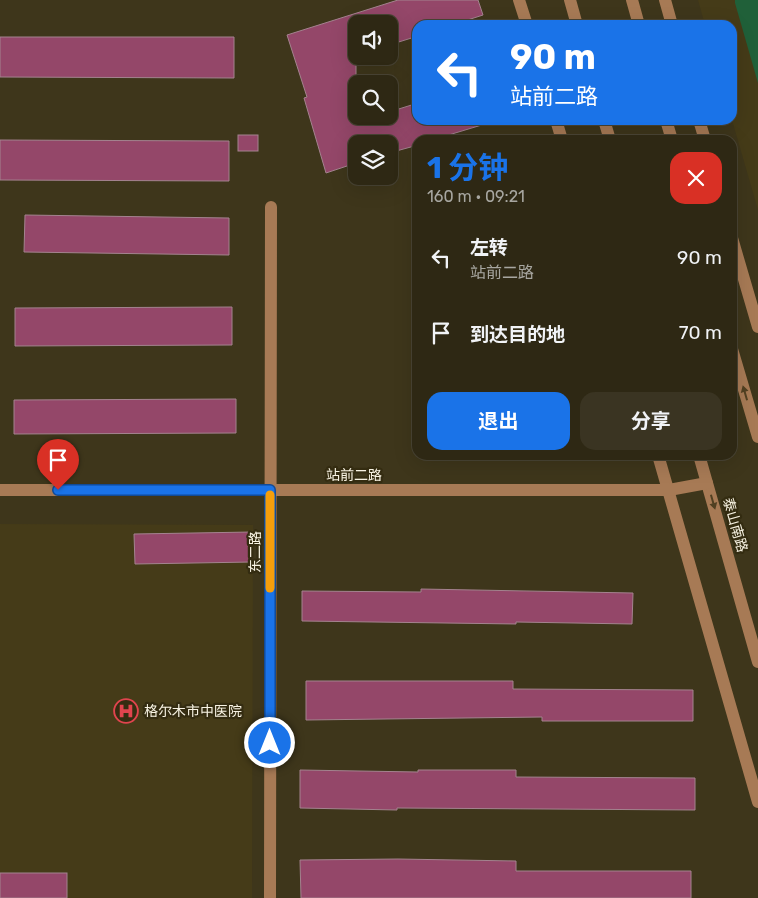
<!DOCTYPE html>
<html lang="zh">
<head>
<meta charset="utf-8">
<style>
  :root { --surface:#2e2814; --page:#3a3422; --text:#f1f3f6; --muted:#a7a6a0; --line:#494434; --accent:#1a73e8 }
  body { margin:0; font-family:Rubik,"Noto Sans SC",sans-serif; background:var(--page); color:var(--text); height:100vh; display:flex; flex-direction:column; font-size:19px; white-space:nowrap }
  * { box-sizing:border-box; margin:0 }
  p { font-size:16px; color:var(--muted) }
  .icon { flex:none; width:28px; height:28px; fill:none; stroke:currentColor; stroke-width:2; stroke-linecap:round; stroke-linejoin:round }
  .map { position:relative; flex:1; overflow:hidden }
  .details { position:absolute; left:412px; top:135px; width:325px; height:325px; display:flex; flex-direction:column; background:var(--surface); border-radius:15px; box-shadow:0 5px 20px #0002,0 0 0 1px var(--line) }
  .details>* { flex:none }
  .guide { position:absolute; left:412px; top:20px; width:325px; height:105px; border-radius:15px; box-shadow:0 5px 20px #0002,0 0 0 1px var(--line); background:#1a73e8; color:#fff; overflow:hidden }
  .tools { position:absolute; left:348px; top:15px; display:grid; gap:10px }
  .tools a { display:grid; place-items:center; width:50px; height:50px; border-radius:10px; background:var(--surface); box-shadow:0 5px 20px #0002,0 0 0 1px var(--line); font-size:25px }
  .pin { position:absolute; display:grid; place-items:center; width:42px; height:42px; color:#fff; margin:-51px -21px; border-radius:50% 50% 50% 0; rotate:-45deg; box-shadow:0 0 5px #0007 }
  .pin .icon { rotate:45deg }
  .me { position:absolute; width:55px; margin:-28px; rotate:0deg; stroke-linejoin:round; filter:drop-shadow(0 0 4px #0008) }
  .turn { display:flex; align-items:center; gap:18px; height:105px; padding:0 15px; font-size:22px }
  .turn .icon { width:65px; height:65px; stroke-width:2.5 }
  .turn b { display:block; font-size:35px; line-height:42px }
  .round { display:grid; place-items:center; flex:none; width:52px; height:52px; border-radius:15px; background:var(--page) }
  .summary { display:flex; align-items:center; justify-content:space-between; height:85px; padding:0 15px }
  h1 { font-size:30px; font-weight:700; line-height:38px; color:var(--accent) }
  .action { display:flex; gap:10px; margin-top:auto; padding:10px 15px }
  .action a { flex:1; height:58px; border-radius:15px; background:var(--accent); color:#fff; font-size:20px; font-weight:700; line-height:58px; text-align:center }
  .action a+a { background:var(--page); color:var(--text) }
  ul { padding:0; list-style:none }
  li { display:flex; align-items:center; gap:15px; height:75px; padding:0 15px }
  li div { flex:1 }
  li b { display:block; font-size:19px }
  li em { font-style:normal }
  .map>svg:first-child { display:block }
  .built { fill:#453b18 }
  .green { fill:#206039 }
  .building { fill:#944769; stroke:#a4838f }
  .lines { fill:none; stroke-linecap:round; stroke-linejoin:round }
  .minor { stroke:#a77a55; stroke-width:12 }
  .oneway { fill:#514022 }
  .route-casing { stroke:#114b97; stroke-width:12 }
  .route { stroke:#1a73e8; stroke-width:9 }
  .slow { stroke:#f59e0b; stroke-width:9 }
  .labels { text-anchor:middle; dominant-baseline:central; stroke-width:4.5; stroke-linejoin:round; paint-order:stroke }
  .street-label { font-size:14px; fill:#f8f3e3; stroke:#342c11 }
  .poi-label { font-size:14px; fill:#f8f3e3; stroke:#342c11; text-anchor:start }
</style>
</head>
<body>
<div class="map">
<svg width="758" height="898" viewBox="0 0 758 898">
  <rect width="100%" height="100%" fill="#3e361b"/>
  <g class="built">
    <path d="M698,0H758V210L732,120V25H705Z"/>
    <path d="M0,524L253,525L252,898H0Z"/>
  </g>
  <path class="green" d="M735,0H758V83L735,3Z"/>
  <g class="building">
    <path d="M398,0H478L483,15L452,25H418V36L389,45V24H356V122L376,116H389V112L418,103V120H484L485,124L432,140H418V145L389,153V144H356V163L326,173L304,98L307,97L287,35Z"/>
    <path d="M0,37H234V78L0,77Z"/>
    <rect x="238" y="135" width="20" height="16"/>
    <path d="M0,140L229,141V181L0,180Z"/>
    <path d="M25,215L229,218V255L24,252Z"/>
    <path d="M232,307V345L15,346V308Z"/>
    <path d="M236,399V433L14,434V400Z"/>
    <path d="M252,532V562L135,564L134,534Z"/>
    <path d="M421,589L633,593L632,624L516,622V624L302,621V591L421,592Z"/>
    <path d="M306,681H513V689L693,690V721H542V717L306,720Z"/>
    <path d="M300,770L418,772V770H516V777L695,778V810L397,808V810L300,808Z"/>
    <path d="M398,859L516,861V871H691V898H301L300,860Z"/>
    <rect x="0" y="873" width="67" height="25"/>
  </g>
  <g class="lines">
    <g class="minor">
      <path d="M519,0L527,25"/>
      <path d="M570,0L577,25"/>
      <path d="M632,0L639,25"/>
      <path d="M665,0L672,25"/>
      <path d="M556,120L562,140"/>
      <path d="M604,120L610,140"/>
      <path d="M666,120L672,140"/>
      <path d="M699,120L705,140"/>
      <path d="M732,238L758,327"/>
      <path d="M732,349L758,437"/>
      <path d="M658,455L758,802"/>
      <path d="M699,455L758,662"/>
      <path d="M0,490H669L707,483"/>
      <path d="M270,898L271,207"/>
    </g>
  </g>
  <defs><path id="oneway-solid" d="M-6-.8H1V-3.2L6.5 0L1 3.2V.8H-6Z" transform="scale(1.25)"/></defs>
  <g class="oneway">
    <use href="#oneway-solid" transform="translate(745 393) rotate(-106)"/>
    <use href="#oneway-solid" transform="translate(713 502) rotate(74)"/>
  </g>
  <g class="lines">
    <g class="route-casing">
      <path id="route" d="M58,490H270V743"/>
    </g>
    <use href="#route" class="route"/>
    <path class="slow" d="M270,588V495"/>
  </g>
  <defs>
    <g id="hospital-ring" transform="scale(1.25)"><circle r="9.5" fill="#342c11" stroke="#e0444e" stroke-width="1.5"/><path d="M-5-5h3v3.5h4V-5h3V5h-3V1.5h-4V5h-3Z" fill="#e0444e"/></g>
  </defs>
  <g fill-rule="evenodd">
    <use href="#hospital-ring" x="126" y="711"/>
  </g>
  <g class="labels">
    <g class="street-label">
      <text x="354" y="475">站前二路</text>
      <text transform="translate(735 525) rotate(74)">泰山南路</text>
      <text transform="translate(255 552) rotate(-90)">东二路</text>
    </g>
    <g class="poi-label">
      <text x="144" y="711">格尔木市中医院</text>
    </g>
  </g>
</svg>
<div class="tools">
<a><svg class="icon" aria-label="sound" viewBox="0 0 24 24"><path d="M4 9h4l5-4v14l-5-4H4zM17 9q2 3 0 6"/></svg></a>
<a><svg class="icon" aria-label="search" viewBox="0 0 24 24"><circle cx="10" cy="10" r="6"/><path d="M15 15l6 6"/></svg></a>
<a><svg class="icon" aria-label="layers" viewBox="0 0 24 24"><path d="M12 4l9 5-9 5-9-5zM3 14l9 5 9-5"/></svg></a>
</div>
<div class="pin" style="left:58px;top:490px;background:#d93025"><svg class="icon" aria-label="arrive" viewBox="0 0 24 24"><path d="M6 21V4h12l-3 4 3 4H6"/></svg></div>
<svg class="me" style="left:270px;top:743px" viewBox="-20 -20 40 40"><circle r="17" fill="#1a73e8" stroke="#fff" stroke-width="3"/><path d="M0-11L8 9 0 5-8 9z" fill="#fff"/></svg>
<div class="guide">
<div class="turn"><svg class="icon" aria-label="left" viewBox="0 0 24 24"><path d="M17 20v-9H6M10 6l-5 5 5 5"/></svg><div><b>90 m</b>站前二路</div></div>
</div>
<section class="details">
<div class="summary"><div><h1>1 分钟</h1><p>160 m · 09:21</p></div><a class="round" style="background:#d93025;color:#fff"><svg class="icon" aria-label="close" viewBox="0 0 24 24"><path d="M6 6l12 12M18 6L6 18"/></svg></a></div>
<ul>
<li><svg class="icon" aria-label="left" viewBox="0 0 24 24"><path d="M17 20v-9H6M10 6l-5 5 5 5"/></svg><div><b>左转</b><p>站前二路</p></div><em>90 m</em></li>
<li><svg class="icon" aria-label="arrive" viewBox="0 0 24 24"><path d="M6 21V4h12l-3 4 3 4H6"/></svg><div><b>到达目的地</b></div><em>70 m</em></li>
</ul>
<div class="action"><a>退出</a><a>分享</a></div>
</section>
</div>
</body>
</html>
